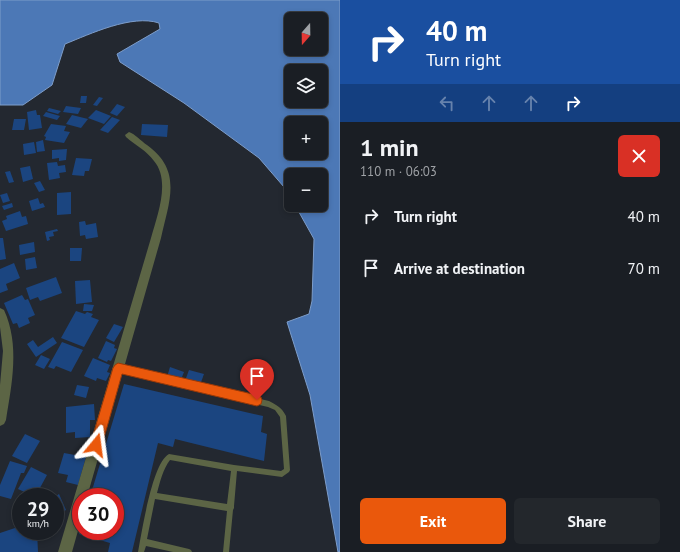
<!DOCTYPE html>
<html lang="en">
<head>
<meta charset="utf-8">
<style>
  :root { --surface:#1a1e24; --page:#23272c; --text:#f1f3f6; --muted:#9fa2a6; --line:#383c41; --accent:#ea580c }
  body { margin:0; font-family:"PT Sans",sans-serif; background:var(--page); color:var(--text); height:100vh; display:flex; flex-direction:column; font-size:15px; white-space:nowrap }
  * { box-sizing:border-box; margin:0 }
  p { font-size:13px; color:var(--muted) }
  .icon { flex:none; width:22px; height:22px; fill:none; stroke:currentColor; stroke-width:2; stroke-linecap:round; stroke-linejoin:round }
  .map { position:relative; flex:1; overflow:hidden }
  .details { display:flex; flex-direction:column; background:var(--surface); width:340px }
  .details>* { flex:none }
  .banner { background:#1a4fa0; color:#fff; overflow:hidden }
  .needle { width:26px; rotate:200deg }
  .fabs { position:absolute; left:284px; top:12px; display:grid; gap:8px }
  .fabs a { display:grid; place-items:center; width:44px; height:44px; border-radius:6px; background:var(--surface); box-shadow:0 2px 6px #0003,0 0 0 1px var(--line); font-size:20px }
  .speed { position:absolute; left:12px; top:488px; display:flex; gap:8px; font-size:20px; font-weight:700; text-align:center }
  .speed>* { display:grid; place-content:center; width:52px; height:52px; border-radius:50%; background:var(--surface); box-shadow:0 2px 6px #0003,0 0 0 1px var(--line); line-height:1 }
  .speed small { font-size:10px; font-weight:400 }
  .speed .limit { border:6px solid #d22; background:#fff; color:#111 }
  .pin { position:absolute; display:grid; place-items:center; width:34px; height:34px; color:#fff; margin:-41px -17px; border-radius:50% 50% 50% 0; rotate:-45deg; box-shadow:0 0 4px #0007 }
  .pin .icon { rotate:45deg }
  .me { position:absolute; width:44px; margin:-22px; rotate:16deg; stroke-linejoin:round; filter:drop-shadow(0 0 3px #0008) }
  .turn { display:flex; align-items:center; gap:14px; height:84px; padding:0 20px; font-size:18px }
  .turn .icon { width:52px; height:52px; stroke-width:2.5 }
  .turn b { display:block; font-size:28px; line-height:34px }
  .lanes { display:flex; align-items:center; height:38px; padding:0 20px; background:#0003; justify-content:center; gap:20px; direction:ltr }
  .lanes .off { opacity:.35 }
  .round { display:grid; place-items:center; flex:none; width:42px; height:42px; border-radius:6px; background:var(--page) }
  .head { display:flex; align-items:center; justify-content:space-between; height:68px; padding:0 20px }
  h1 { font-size:24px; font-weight:600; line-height:30px }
  .cta { display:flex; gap:8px; margin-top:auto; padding:8px 20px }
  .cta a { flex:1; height:46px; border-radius:6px; background:var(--accent); color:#fff; font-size:16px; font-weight:600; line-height:46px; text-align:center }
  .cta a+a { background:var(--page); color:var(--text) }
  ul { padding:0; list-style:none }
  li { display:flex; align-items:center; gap:12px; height:52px; padding:0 20px }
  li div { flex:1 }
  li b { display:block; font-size:15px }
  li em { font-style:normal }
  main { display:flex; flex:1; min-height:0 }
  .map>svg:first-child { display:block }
  .water { fill:#4c78b6; stroke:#7d9dca; fill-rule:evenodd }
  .building { fill:#1b4580 }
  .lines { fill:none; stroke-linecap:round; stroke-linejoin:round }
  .lane { fill:#5c6545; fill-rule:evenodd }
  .street { fill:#5c6545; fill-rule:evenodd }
  .route { fill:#ea580c; stroke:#983908 }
</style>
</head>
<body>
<main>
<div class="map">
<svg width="340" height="552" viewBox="0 0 340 552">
  <rect width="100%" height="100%" fill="#232830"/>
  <path class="water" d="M0,0H340V552H338L310,395L287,322L309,314L312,301L314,239L295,205H321V175H291V199L284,187L259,158L184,103L120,62L117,54L160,29L159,23C132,14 90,34 65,44L52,85L23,105H0ZM291,19H321V49H291ZM291,71H321V101H291ZM291,123H321V153H291Z"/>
  <g class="building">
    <path d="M81,96H87L86,103H80Z"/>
    <path d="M99,97L103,98L97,106L93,105Z"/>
    <path d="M117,104L125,107L117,116L110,113Z"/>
    <path d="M66,106L81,108L78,114L63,112Z"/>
    <path d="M49,108L61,111L58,114L47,111Z"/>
    <path d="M36,110L37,115H40L42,128L29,130L27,112Z"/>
    <path d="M96,110L111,116L104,124L88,118Z"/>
    <path d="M46,112L60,116L57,120L43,116Z"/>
    <path d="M72,115L88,119L81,128L66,124Z"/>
    <path d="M112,117L120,120L108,133L100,130Z"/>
    <path d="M14,119H26L24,130H12Z"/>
    <path d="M51,124L66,126L64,131L70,132L64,143L45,140L46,137L44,136Z"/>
    <path d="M142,124L168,125L167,137L141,135Z"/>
    <path d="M43,140L45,151L37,152L36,142Z"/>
    <path d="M34,142L36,153L24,155L23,144Z"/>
    <path d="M67,149L66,160L59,161V158L52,159V150Z"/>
    <path d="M76,158L92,159L89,171H85L84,176L72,175Z"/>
    <path d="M57,162L58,166L65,165L66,172L59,173L60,178L49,180L47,163Z"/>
    <path d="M30,166L33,179L23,182L20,168Z"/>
    <path d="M10,171L14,182L9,183L5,172Z"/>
    <path d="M40,181L45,190L39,192L34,183Z"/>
    <path d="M71,192V214L57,215V193Z"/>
    <path d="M7,193L10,201L3,203L0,195Z"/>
    <path d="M38,198L40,204L43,203L45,207L32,211L29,201Z"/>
    <path d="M12,203L13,207L4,210L2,206Z"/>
    <path d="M20,211L22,217L26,216L28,224L6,231L2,221L7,219L6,216Z"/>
    <path d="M85,221L86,225L96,223L98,237L86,239L85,235L80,236L79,222Z"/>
    <path d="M57,229L58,231L53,232L54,236L49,237L50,240L47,241L45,232Z"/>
    <path d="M0,238H3L6,259L0,260Z"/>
    <path d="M34,242L35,252L20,255L19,245Z"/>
    <path d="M70,248H82L81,261H70Z"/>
    <path d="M35,257L37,268L26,270L25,259Z"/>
    <path d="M14,263L20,278L6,284L8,290L0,293V269Z"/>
    <path d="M56,277L62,293L40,301L38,297L30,300L26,288Z"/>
    <path d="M90,280L92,302L76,304L75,281Z"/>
    <path d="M22,295L25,300L28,299L35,315L28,318L30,323L19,328L17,323L13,324L4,303Z"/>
    <path d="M84,304L94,305L92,311H83Z"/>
    <path d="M76,311L85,314L87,312L93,314L91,317L99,320L84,347L61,338Z"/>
    <path d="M114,324L123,327L114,342L106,338Z"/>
    <path d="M53,337L57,343L36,357L27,344L33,340L38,347Z"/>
    <path d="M106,341L115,345L114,348L117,349L111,361L108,360L107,362L98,358Z"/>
    <path d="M62,342L83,350L71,372L56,366L54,369L48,367Z"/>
    <path d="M41,355L50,359L44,369L35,365Z"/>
    <path d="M93,358L110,365L107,372L110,373L106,381L97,378L96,381L84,376Z"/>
    <path d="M170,367L184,372L180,382L167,377Z"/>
    <path d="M189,370L204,374L200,385L185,381Z"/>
    <path d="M124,384L263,416L261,432L267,434L264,461L175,439L173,447L158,443L132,552H108L110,543L79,534L81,528V531H115V497H90Z"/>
    <path d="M77,385L89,387L86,398L74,395Z"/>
    <path d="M94,404L95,420H90V437L75,438V432L66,433V407Z"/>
    <path d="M25,434L40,441L27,463L12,456Z"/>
    <path d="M64,453L86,457L78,485L66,482L68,475L58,473Z"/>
    <path d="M10,461L27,466L24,473H21L11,499L0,496V485Z"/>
    <path d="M31,467L47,475L35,497L18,489Z"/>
    <path d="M59,494L66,510L59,514L61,518L55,521V497Z"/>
    <path d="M21,526V531H37L38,552H0V533Z"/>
  </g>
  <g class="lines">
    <path class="lane" d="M118,365L269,401C277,405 282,408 286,416L290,470L289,472L282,477L237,471L234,506V508L233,510L229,552H223L227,511L155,499L147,539L189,549L191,550L192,552H173L146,546L144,552H138C142,532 152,463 169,454L234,465L281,471L284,469L280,417L275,410L268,407L118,371L116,370L115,368L116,366ZM170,460L231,471L227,504L157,493C160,482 163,469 170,460Z"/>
    <g class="street">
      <path d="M129,132C135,134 141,141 147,145C183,171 169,201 161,238L87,497H81V520L72,552H58L151,238C157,216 171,181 154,161C147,151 135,145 126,137L125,135Z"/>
      <path d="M0,308L4,310C20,345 12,383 6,420L4,424L0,426V385L3,351L0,327Z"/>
    </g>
  </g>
  <path class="route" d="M118,363L257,395L261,397L262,400L261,404L257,406L122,374L102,445L100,449L96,450L92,449L90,445L113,368L115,365Z"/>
</svg>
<div class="fabs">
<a><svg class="needle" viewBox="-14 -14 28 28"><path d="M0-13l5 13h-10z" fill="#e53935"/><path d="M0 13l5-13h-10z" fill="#9fa2a6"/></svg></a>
<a><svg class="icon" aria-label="layers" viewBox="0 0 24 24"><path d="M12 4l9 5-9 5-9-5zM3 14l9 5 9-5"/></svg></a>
<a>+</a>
<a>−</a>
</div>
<div class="speed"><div>29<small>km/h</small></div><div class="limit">30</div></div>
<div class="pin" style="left:257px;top:400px;background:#d93025"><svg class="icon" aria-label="arrive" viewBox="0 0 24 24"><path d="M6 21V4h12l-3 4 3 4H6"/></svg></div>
<svg class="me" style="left:96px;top:445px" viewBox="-20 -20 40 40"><path d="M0-17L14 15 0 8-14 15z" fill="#ea580c" stroke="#fff" stroke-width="4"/></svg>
</div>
<section class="details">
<div class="banner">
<div class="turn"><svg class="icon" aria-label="right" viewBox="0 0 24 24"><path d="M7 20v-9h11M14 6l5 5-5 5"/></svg><div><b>40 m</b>Turn right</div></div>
<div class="lanes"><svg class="icon off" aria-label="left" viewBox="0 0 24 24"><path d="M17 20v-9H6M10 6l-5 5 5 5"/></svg><svg class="icon off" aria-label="ahead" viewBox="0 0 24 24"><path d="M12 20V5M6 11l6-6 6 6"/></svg><svg class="icon off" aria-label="ahead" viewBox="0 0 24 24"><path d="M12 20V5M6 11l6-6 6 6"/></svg><svg class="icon" aria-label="right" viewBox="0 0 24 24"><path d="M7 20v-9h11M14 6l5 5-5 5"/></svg></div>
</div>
<div class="head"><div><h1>1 min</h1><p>110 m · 06:03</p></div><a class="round" style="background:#d93025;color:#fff"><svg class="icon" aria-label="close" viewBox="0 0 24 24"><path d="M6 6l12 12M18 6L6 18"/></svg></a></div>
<ul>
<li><svg class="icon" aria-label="right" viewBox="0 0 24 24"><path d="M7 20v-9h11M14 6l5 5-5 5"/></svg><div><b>Turn right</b></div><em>40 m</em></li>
<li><svg class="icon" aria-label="arrive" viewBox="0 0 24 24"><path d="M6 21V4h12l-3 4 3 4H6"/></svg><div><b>Arrive at destination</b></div><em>70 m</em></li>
</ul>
<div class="cta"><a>Exit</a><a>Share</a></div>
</section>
</main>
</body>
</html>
